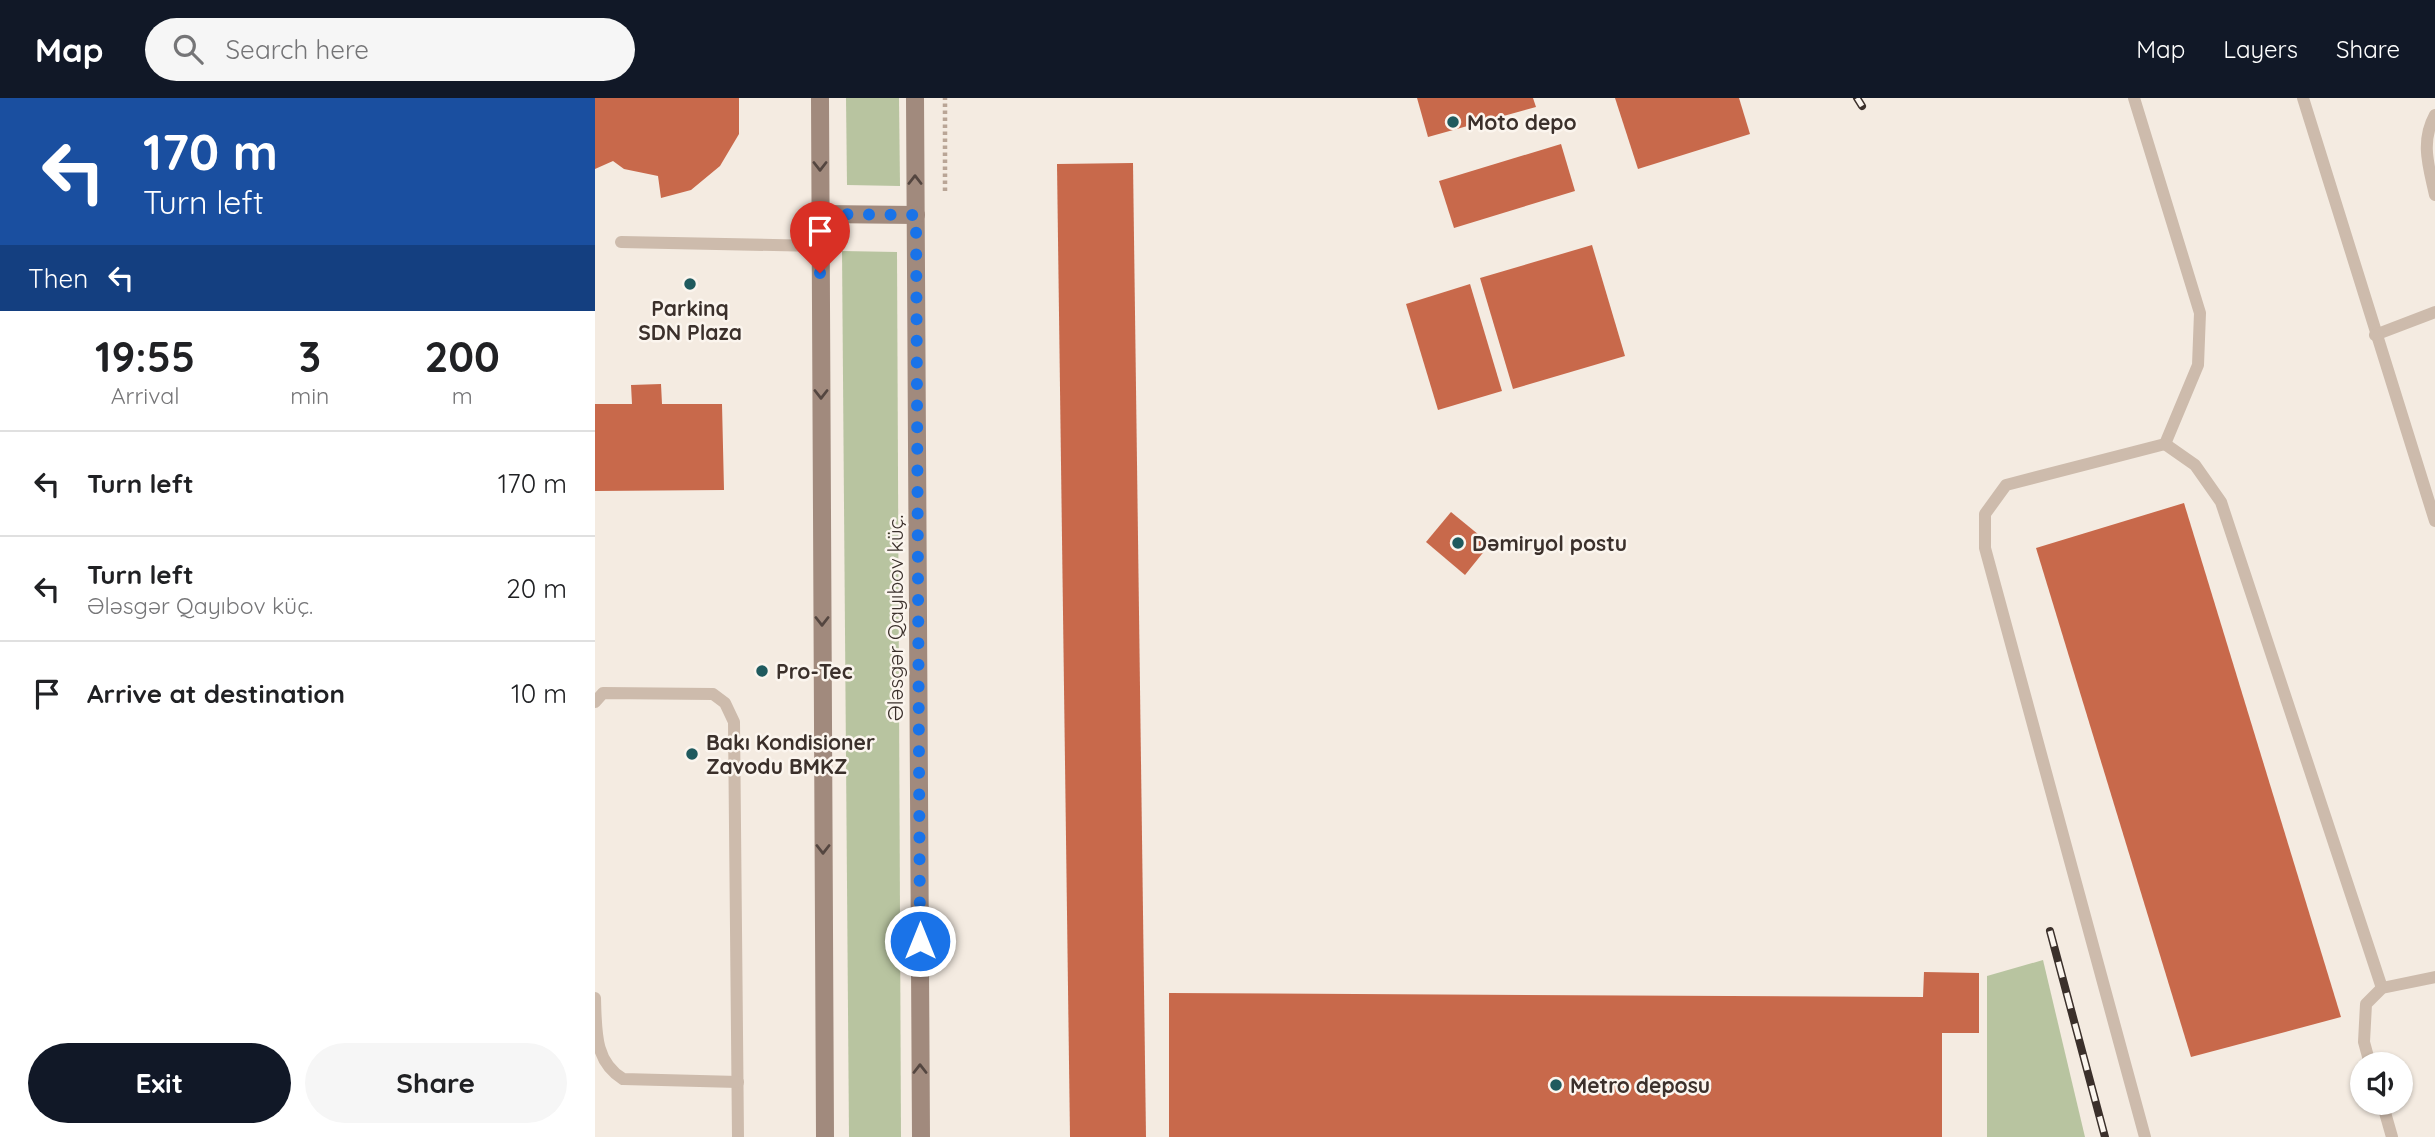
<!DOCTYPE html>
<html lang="en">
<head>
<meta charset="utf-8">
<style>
  :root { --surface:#fff; --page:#f6f6f6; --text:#202124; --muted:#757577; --line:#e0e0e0; --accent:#111827 }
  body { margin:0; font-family:Quicksand,sans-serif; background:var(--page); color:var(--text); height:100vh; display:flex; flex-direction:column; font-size:26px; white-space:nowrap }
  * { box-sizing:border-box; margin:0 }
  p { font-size:23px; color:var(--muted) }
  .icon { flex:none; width:38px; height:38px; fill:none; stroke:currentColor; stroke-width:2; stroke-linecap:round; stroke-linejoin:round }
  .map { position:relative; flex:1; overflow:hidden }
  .side { display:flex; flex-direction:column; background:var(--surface); width:595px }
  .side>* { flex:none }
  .banner { background:#1a4fa0; color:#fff; overflow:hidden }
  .fabs { position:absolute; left:1755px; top:954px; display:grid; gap:14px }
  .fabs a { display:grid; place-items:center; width:63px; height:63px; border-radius:50%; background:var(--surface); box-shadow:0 2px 5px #0004; font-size:35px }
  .pin { position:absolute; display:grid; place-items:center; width:60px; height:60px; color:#fff; margin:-72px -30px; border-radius:50% 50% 50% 0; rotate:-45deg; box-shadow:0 0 7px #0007 }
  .pin .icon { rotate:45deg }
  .me { position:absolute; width:77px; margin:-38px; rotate:0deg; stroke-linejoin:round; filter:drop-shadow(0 0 5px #0008) }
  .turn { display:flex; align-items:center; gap:24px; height:147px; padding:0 28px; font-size:32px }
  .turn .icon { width:91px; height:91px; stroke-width:2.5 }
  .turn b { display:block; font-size:49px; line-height:60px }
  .then { display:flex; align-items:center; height:66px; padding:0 28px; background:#0003; gap:14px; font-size:26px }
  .eta { display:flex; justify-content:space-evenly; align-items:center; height:119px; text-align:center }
  .eta b { font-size:42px; font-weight:700; line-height:49px }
  .cta { display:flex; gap:14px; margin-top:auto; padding:14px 28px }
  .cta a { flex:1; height:80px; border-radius:42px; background:var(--accent); color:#fff; font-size:28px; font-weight:700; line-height:80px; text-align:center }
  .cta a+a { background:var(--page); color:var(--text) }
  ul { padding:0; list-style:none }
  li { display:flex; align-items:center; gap:21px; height:105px; padding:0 28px; border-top:2px solid var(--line) }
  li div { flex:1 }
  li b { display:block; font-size:26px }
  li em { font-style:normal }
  header { display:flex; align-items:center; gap:42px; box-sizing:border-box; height:98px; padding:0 35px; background:var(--accent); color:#fff }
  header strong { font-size:33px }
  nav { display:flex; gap:38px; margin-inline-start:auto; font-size:24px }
  .search { width:490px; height:63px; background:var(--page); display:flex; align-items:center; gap:18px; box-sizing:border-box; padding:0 24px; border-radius:38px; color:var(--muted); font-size:26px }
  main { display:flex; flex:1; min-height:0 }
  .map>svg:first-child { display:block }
  .green { fill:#b8c4a0 }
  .building { fill:#c8694b }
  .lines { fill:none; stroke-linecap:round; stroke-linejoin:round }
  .path { stroke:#b9a596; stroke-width:4.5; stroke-dasharray:3.5 3.5; stroke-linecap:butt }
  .lane { stroke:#cdbbac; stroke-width:12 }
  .secondary { stroke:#a18a7d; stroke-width:18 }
  .rail-casing { stroke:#3b302b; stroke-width:8 }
  .rail { stroke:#fbf5ee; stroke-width:5; stroke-dasharray:16; stroke-linecap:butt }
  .oneway { stroke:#544640 }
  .route { stroke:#1a73e8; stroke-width:12; stroke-dasharray:0 21.6 }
  .poi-dot { fill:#1f5a5e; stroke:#fbf5ee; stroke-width:2.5 }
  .labels { text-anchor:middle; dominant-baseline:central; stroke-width:5; stroke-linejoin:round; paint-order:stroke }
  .poi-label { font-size:21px; font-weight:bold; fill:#3b302b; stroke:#fbf5ee; text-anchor:start }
  .street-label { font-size:21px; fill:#3b302b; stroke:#fbf5ee }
</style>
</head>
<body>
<header>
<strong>Map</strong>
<div class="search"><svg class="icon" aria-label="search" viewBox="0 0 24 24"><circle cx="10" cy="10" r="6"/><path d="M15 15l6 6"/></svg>Search here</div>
<nav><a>Map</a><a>Layers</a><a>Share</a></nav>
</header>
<main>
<section class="side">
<div class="banner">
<div class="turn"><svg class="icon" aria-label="left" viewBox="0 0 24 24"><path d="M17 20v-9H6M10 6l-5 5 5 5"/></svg><div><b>170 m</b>Turn left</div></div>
<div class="then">Then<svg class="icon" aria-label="left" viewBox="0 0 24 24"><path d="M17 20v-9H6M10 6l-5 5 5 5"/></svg></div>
</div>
<div class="eta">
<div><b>19:55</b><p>Arrival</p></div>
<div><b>3</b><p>min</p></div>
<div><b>200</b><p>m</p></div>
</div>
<ul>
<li><svg class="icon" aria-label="left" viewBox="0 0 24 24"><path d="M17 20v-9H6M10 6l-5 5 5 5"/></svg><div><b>Turn left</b></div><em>170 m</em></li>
<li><svg class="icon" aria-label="left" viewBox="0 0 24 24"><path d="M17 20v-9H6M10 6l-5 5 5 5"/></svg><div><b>Turn left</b><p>Ələsgər Qayıbov küç.</p></div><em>20 m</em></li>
<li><svg class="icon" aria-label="arrive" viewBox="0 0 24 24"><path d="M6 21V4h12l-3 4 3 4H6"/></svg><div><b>Arrive at destination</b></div><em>10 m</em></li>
</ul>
<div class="cta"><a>Exit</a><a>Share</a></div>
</section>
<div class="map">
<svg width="1840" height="1039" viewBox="0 0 1840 1039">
  <rect width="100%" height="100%" fill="#f4ebe1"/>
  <g class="green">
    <path d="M251,0H304L305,88L252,87Z"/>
    <path d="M247,153L302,154L306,1039H254Z"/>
    <path d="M1448,862L1490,1039H1392V878Z"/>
  </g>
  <g class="building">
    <path d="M0,0H144V36L125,68L96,92L66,100L63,78L29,71L18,63L0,71Z"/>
    <path d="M822,0H938L941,9L833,39Z"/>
    <path d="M1020,0H1144L1155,36L1043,71Z"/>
    <path d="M966,46L980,93L859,130L844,83Z"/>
    <path d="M538,65L551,1039H475L462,66Z"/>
    <path d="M997,147L1030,258L918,291L885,180Z"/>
    <path d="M875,186L907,293L843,312L811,206Z"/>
    <path d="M66,286L67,306H127L129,392L0,393V306H37L36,287Z"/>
    <path d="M1589,405L1746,919L1596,959L1441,450Z"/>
    <path d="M856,414L895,446L870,477L831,444Z"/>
    <path d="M1329,874L1384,875V935H1347V1039H574V895L1328,899Z"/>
  </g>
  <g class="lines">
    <path class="path" d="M350,93V0"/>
    <g class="lane">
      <path d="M1539,0L1605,215L1603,267L1570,346L1411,387L1390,416V450L1550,1039"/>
      <path d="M1708,0L1840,423"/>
      <path d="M1840,17C1825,44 1834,69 1840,97"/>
      <path d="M26,144L225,148"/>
      <path d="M1780,237L1840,214"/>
      <path d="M1570,346L1600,367L1626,404L1787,890"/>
      <path d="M0,604L8,595L118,596L130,605L139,624L143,1039"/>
      <path d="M0,900C1,935 0,964 28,981L143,984"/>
      <path d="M1775,966L1769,944L1771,906L1787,890L1840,879"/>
      <path d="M1787,1004L1797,1039"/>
    </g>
    <g class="secondary">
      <path d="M225,0L230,1039"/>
      <path d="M320,0L326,1039"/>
      <path d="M225,116L321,117"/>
    </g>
    <g class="rail-casing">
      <g id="rail">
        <path d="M1262,0L1267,8"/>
        <path d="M1455,833L1510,1039"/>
      </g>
    </g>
    <use href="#rail" class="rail"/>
  </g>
  <defs><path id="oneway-chevron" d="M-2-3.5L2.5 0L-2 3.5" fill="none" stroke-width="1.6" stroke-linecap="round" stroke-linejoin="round" transform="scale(1.75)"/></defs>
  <g class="oneway">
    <use href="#oneway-chevron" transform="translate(225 68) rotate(90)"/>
    <use href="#oneway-chevron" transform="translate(320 82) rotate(-90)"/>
    <use href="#oneway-chevron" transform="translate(226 296) rotate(90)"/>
    <use href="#oneway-chevron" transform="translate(227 523) rotate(90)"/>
    <use href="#oneway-chevron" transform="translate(228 751) rotate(90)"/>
    <use href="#oneway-chevron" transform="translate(325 971) rotate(-90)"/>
  </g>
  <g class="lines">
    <path class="route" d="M225,175V116L321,117L325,843"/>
  </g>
  <g class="poi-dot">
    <circle cx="858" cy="24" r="7"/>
    <circle cx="95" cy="186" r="7"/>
    <circle cx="863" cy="445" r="7"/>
    <circle cx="167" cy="573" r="7"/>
    <circle cx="97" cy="656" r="7"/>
    <circle cx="961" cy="987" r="7"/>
  </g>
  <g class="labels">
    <g class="poi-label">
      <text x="872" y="24">Moto depo</text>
      <text x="95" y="210" text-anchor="middle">Parkinq<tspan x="95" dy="24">SDN Plaza</tspan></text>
      <text x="877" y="445">Dəmiryol postu</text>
      <text x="181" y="573">Pro-Tec</text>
      <text x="111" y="644">Bakı Kondisioner<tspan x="111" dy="24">Zavodu BMKZ</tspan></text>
      <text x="975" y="987">Metro deposu</text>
    </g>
    <g class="street-label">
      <text transform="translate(300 520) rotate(-90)">Ələsgər Qayıbov küç.</text>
    </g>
  </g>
</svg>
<div class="fabs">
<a><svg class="icon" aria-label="sound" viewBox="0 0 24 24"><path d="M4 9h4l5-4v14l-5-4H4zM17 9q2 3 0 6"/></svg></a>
</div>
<div class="pin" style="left:225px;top:175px;background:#d93025"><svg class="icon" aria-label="arrive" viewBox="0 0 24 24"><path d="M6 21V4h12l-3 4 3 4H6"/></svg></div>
<svg class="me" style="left:325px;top:843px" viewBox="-20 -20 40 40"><circle r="17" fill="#1a73e8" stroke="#fff" stroke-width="3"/><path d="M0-11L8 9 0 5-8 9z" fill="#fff"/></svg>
</div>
</main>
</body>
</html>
